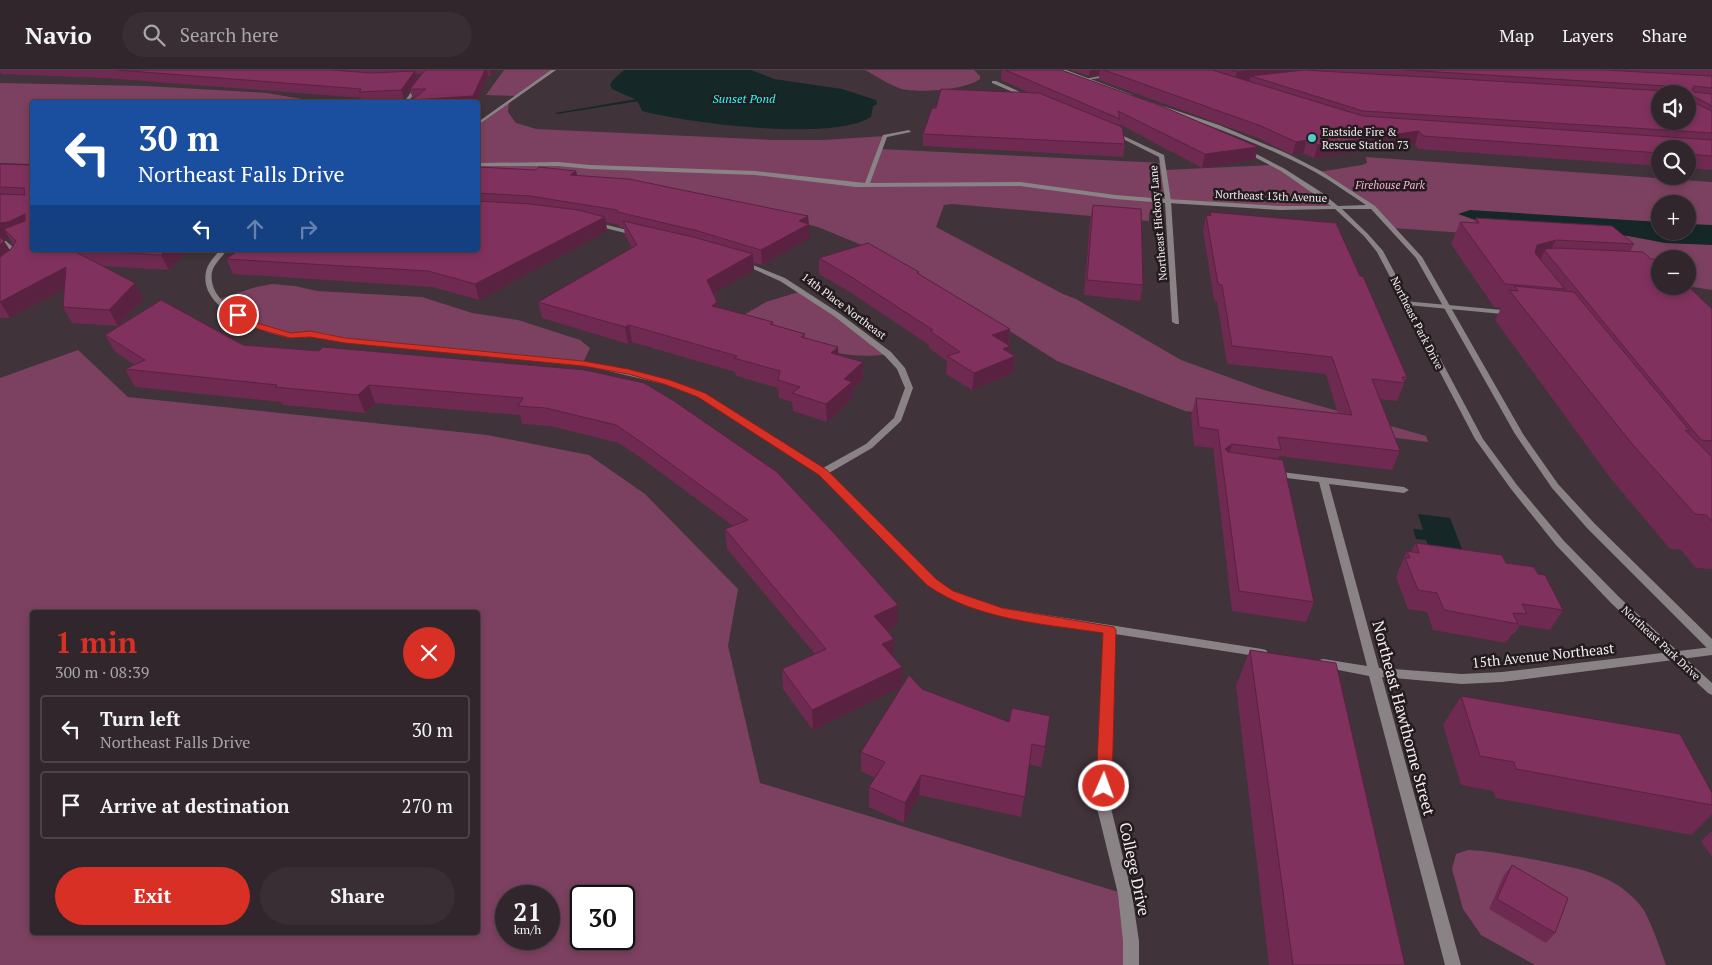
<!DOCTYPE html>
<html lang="en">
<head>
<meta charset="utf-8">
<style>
  :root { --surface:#30262b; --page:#382e33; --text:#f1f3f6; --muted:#a8a5a9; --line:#4b4347; --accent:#d93025 }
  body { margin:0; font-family:"PT Serif",serif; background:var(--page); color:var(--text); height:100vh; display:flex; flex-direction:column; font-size:19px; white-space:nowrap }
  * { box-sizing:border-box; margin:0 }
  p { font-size:16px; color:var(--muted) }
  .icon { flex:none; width:28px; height:28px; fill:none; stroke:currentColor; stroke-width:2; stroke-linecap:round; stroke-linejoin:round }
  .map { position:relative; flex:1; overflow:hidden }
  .drawer { position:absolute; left:30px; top:540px; width:450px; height:325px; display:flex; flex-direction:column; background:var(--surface); border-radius:5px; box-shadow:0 2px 8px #0003,0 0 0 1px var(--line) }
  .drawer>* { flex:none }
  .hud { position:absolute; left:30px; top:30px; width:450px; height:152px; border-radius:5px; box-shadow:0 2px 8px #0003,0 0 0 1px var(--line); background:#1a4fa0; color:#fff; overflow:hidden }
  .buttons { position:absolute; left:1651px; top:15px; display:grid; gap:10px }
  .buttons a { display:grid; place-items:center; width:45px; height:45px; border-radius:50%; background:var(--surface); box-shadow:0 2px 8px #0003,0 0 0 1px var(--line); font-size:25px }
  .speed { position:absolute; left:495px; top:815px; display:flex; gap:10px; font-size:25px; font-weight:700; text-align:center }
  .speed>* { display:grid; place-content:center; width:65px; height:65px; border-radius:50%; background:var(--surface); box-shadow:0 2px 8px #0003,0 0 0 1px var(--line); line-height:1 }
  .speed small { font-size:12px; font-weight:400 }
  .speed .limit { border:2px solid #111; border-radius:8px; background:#fff; color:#111 }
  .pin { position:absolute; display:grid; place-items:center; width:42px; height:42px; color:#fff; margin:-21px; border:2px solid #fff; border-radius:50%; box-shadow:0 1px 5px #0007 }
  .me { position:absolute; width:55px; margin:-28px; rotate:2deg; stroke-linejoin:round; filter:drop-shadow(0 0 4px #0008) }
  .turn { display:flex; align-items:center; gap:18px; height:105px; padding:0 25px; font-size:22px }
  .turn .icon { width:65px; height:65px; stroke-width:2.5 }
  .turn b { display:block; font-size:35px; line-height:42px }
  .lanes { display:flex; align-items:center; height:48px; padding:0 25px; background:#0003; justify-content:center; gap:25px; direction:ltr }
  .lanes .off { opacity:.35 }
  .round { display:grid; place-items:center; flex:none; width:52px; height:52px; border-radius:26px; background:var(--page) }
  .summary { display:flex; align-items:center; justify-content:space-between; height:85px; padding:0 25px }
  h1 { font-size:30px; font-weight:700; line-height:38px; color:var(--accent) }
  .action { display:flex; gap:10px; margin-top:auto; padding:10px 25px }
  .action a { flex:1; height:58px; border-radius:30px; background:var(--accent); color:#fff; font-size:20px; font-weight:700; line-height:58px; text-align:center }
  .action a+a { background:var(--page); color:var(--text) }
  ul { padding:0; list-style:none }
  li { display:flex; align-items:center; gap:15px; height:68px; margin:0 10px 8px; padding:0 15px; border:2px solid var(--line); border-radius:5px }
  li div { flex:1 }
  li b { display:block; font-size:19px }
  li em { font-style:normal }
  header { display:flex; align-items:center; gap:30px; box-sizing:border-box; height:70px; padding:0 25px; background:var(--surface); border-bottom:1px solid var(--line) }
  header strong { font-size:24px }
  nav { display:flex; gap:28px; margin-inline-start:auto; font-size:18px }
  .search { width:350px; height:45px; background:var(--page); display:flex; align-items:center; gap:12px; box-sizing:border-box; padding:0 18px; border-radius:28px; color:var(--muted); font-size:19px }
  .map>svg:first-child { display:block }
  .green { fill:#7c4160; fill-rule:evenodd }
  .water { fill:#152827 }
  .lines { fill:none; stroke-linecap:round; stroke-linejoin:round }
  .stream { fill:#152827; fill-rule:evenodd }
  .minor { fill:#8a8386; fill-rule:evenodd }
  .tertiary { fill:#8a8386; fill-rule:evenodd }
  .wall { fill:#6e2a50; fill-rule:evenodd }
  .shaded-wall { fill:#5a2241 }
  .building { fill:#80315d; stroke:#5a2241; fill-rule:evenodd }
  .route { fill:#d93025; stroke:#8d1f18 }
  .poi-dot { fill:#53cdcb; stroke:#231c1f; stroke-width:2 }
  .labels { text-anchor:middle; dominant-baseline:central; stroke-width:5; stroke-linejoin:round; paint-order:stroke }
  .far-poi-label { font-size:11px; fill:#f7eef2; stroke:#231c1f; text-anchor:start }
  .far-park-label { font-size:11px; font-style:italic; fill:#fbb5d7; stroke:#231c1f }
  .far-street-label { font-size:11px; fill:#f7eef2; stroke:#231c1f }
  .far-water-label { font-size:12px; font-style:italic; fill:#1ffffc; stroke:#231c1f }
  .street-label { font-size:14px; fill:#f7eef2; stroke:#231c1f }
  .near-street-label { font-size:16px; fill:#f7eef2; stroke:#231c1f }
</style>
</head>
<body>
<header>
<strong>Navio</strong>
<div class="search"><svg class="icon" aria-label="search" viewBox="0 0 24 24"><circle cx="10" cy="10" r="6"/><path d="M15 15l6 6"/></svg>Search here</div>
<nav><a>Map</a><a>Layers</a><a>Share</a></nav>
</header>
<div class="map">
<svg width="1712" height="895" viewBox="0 0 1712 895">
  <rect width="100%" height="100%" fill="#403339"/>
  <g class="green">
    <path d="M504,0H554L517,26L486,25Z"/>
    <path d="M865,0H974L980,6V9C966,20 915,24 899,18C888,14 876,6 865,0Z"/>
    <path d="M0,13L145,16L267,23L319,32H32V94L0,93Z"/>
    <path d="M509,31L508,42L516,53L536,59L774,70H823L885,66L880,79L1163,93L1165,100L1273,95L1338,138H1280L1157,130V138L1149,143V151L952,134L944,135L936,157L1063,224L1076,229L1181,290L1264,320L1426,366L1428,372L1185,341L1057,291L970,236L869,178L818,157L740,137L478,104V51H482Z"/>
    <path d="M1366,87L1712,112V220L1687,216L1688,189H1660V208L1611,173L1393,158L1373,137L1319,102L1362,95L1367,93ZM1660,134H1688V161H1660Z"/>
    <path d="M272,214L295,216L317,221L422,227L472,243L518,250L580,270L590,278L583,293L345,270L310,264L291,265L254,255L216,230L256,217Z"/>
    <path d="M802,221L888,284C837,293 782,266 735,250L766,232Z"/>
    <path d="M78,280L128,327L487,365L589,385L645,424L738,519L728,576L760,713L1125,824L1131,895H0V308ZM32,542H478V862H32ZM506,826H549V869H506ZM581,826H624V869H581Z"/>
    <path d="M1468,780C1491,781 1514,786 1537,790C1575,798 1614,803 1640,835C1650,847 1660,879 1666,895H1535L1481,865L1463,839L1452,799L1456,784Z"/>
  </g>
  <g class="water">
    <path d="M624,0H751L774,9L842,19L876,30L877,34L873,36L871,47C831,72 689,53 642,41L637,30L612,19L610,15L613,10Z"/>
    <path d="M1470,140L1660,152V161H1688V154L1712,155V175L1665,173L1628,166L1481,152L1458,144Z"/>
    <path d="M1418,444L1450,448L1467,492L1432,487L1426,470L1416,469L1413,459L1423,460Z"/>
  </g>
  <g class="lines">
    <path class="stream" d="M637,29L639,31L557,44L555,43Z"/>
    <g class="minor">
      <path d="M427,0H431L408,32H404Z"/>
      <path d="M551,0H556L478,55V52Z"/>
      <path d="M1111,4L1112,6L1087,10L1085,9Z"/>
      <path d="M992,11H996L1033,28L1029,29L992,13Z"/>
      <path d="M909,60L911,62L887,67L870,113L1020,112L1115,125L1165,129L1159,87L1111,63L1115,62L1164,85L1171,131L1179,254H1176L1172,252L1165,133L1115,129L1020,116L856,117L755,105L590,99L558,96H478V93L558,92L590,95L755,101L865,113L883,65Z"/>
      <path d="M595,152L639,163L640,164L637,166L593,155V153Z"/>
      <path d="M2,171H6L22,185V187H18L2,173Z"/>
      <path d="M220,180H227C222,187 214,194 212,202C206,236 261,257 287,262C295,264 303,262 311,262C322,262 334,266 345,268L583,291L670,310L704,323L823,398L866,374L894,348L905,318L897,299L885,286L834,246L780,211L740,193L743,191L785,208L839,243L891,282L905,298L913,318L901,351L872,378L829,403L935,509L953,521L1002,538L1262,579L1266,580L1268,583L1266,586L1262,587L1115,564L1110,734L1132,824L1139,871V895H1123V871L1118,824L1096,734L1103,562C1044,553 978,549 927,515L820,404L698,327L664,314L583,295L345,272C334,270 322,267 311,266C303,266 296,268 288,267C260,263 198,238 206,202C207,194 215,186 220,180Z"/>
      <path d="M1404,231L1513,241L1517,243L1513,245L1407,235L1403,233Z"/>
      <path d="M1273,401L1404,417L1409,420L1404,423L1329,414L1379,598L1462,604L1502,602L1712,577V585L1502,612L1462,614L1382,607L1461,895H1445L1369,606L1323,597L1319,596L1317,593L1319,590L1323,589L1367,596L1319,412L1270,406L1268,404L1270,402Z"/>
    </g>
    <g class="tertiary">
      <path d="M1060,0H1066L1133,25L1129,26Z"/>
      <path d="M1145,30L1219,55L1286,83L1321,101L1375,136L1422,187L1523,364L1558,414L1595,454L1712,569V580L1708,579L1587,458L1552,418L1515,364L1416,188L1371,139H1342L1368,164L1383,181L1483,369L1517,415L1564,471L1619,527L1712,613V625L1708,623L1611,533L1556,475L1511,419L1475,369L1377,182L1364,166L1335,139L1280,140L1168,133L1165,131L1168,129L1280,136H1331L1281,101L1243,81L1245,78L1285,99L1321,122L1338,136L1366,135C1349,124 1333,112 1315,102C1261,73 1203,53 1145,32Z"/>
    </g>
  </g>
  <g class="wall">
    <path d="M0,0H496L491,5L488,6L476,32H413L414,29H413L410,20L404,29L362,31L361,28L106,8L1,4ZM416,4H421L417,10Z"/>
    <path d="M1002,0H1061L1258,77L1255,90L1202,98L1119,54L1125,74L1123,87L923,76V64L936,38L1030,23L1001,10Z"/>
    <path d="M1071,0H1712V100L1688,98V79H1660V96L1418,79L1415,74L1314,88L1303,83L1292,85L1258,68L1099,10V5L1089,6Z"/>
    <path d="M0,94L32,95V180H187L169,200L103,196L143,229L118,256L72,253L63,237L64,219L10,248H0ZM9,168L13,175L10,180L4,171L2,169Z"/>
    <path d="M478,97L536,100L576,101L577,105L808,146L810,168L762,195L754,193V200L713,223L718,237L773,252L774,255L805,264V268L838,285L863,309L852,319V329L827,352L793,341L792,332L779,328L778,318L736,306L735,302L632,272L628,274L542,248L538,232L632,178L625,165L624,158L620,157L619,155L606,152L607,161L479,230L432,217L233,204L226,189L478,180Z"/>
    <path d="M1093,135L1143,215L1140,231L1084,225L1090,150Z"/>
    <path d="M1210,142L1407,307L1397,331L1379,329L1400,381L1392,400L1279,386L1278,389L1314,532L1306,552L1232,541L1213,378L1194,376L1191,346L1196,328L1338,344L1326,304L1227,294L1217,231L1214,230L1203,160L1206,145L1210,146Z"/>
    <path d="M1476,148L1634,174L1630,182L1712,239V499L1696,498L1681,480L1670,479L1611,409L1495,250L1501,238L1494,237L1451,174L1460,152L1474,153Z"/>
    <path d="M819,188L919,202V204L1010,259L1009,275L1010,276V283L1013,303L972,320L946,304L947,291L929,278V275L853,224L819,204Z"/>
    <path d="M105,265L585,300L897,555L886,560L894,569L893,587L902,597L901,617L813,660L783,619L782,599L815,584L727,479L725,459L733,456L644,390L619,373L550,356L522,354L520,345L375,333L365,343L283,335L281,332L135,317L125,299L135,295L115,282Z"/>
    <path d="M1416,473L1506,493L1538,504L1563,540L1550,560L1520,555L1514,564H1512L1506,573L1433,560L1427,542L1408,539L1396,507L1398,502V501L1407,481L1411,482Z"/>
    <path d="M1250,580L1405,895H1269L1236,616Z"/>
    <path d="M922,619L1045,677L1041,697L1029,694L1021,747L919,725L904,753L869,737V717L875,708L861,701V682Z"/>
    <path d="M1461,626L1712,723V744L1691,765L1496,728L1493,721L1461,715L1443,655Z"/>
    <path d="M1712,761V787L1701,771Z"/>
    <path d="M1512,795L1555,863L1546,873L1489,839L1504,805Z"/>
  </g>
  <g class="shaded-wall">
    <path d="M485,0H487L488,6L476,32H413L412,30Z"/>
    <path d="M490,0H496L491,5Z"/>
    <path d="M1090,0H1100L1099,5L1089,6Z"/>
    <path d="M1253,0H1305L1251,6L1249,11L1234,13L1237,2Z"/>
    <path d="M415,1L417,10L404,29L401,20Z"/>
    <path d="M1419,61L1415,74L1314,88L1318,75Z"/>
    <path d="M1307,70L1303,83L1292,85L1296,72Z"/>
    <path d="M1258,77L1255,90L1202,98L1205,84Z"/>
    <path d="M576,101L579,114L570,105Z"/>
    <path d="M25,144L32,157L4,159L9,168L0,170V153Z"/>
    <path d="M808,146L810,168L762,195L761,180L799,151Z"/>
    <path d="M605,147L607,161L479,230L475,214Z"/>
    <path d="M1556,170L1548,185L1545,179L1538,194L1526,197L1537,175Z"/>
    <path d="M4,171L13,186L0,199V175Z"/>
    <path d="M166,180H187L169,200L161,185Z"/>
    <path d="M753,184L754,200L709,226L707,210Z"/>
    <path d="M66,197L75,213L10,248L0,232Z"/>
    <path d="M135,213L143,229L118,256L109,240Z"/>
    <path d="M717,232L719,249L712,236Z"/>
    <path d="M629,255L632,272L628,274L625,257Z"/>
    <path d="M1010,259L1008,276L992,265Z"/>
    <path d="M1010,276L1009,288L1015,286L1013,303L972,320L974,303L1003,279Z"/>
    <path d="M838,277L839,294L831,283Z"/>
    <path d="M863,292V309L852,319V329L827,352L826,334L844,309Z"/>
    <path d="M369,315L375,333L365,343L358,325Z"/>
    <path d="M1232,374L1226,392L1225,379Z"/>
    <path d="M898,535L897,555L874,566V546Z"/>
    <path d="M894,569L893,588L882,574Z"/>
    <path d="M902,597L901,617L813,660L812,640Z"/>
    <path d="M921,705L919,725L904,753L905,733Z"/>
  </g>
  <g class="building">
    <path d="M117,0H332L371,3L415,1L401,20L359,22L361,19Z"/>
    <path d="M425,0H485L473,26L412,30L426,19H410Z"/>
    <path d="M1005,0H1061L1159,35L1258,77L1205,84L1118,41L1120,49Z"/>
    <path d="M1104,0H1212L1363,46L1712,70V86L1688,84V79H1660V83L1423,66L1419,61L1318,75L1307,70L1296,72L1261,56Z"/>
    <path d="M1231,0H1253L1237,2Z"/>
    <path d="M1304,0L1666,21L1668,19L1666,16L1405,0H1605L1712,6V18L1694,16L1692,20L1694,22L1712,24V36L1693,26V32L1712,41V63L1363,41L1251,6ZM1660,24H1688V51H1660Z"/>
    <path d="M941,19L1039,23L1122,57L1125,74L923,64L932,38H936Z"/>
    <path d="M0,94L32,95V180H72L135,213L109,240L63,237L66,197L0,232V187L11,179L16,171L4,159L25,151V144L8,152L0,153V124L25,125L24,118L0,117Z"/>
    <path d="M478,97L536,100L539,97L576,101L570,105L629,109L808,146L799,151L809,154L761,180L698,161L618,142L617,140L530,126L478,123Z"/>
    <path d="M478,131L530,134L578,140L605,147L475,214L428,201L226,189L239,180H478Z"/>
    <path d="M1093,135L1141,139L1143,215L1087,210Z"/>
    <path d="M1210,142L1336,153L1360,206H1363L1407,307H1402L1405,313L1372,309L1400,381L1278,367L1281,380L1232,374L1225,379L1228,382L1283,390L1314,532L1239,521L1218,360L1199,357L1196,328L1352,345L1332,287L1232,276L1222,215L1218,214L1206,145L1211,146Z"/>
    <path d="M1476,148L1612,156L1634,174L1556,170L1537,175L1535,183L1565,219L1505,214L1460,152L1479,153Z"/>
    <path d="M623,151L693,167L753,184L707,210L717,232L712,236L773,252L770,254L805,264L801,267L838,277L831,283L863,292L844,309L852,312L826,334L792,323L800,317L778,310L780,301L734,288L737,286L629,255L625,257L538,232L637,175Z"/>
    <path d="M0,167L4,171L0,175Z"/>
    <path d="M868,173L919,202L917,203L1010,259L992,265L1010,276L1003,279L1015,286L974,303L947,286L960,282L930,261L933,260L853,208L819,188Z"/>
    <path d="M1556,178L1643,182L1651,189H1660V216H1688L1712,239V371L1701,370L1545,181V179Z"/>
    <path d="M79,180H166L161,185Z"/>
    <path d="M1514,216L1574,222L1690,361L1685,360L1712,387V451L1706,445L1695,444L1633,375L1509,220L1518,221Z"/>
    <path d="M161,230L243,275L319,281L323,277L585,300L644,313L674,331L777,402L832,461L898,535L874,546L894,569L882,574L902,597L812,640L782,599L826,579L725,459L748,450L641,372L616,355L546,338L518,336L523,328L369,315L358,325L275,317L277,315L125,299L145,290L105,265Z"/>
    <path d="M1416,473L1502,485L1506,493L1534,497L1538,504L1545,505L1563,540L1522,534L1527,544L1513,543L1518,554L1444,540L1437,523L1418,520L1405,488H1410L1407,481L1419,483Z"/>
    <path d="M1250,580L1336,593L1405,895H1293Z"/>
    <path d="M909,605L922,619L1009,652L1012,638L1050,646L1045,677L1032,674L1025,727L921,705L905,733L869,717L885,692L861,682Z"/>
    <path d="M1461,626L1680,664L1712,723V735L1516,699L1514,692L1480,686Z"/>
    <path d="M1512,795L1568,828L1555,863L1497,829Z"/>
  </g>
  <path class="route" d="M235,244H241L257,253L291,263L310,261L345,268L583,291L628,299L670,310L705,323L827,400L936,509L953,521L1002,538L1114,557L1116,560L1112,716L1109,721L1104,723L1099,721L1096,716L1103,563C1044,554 976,550 927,515L819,405L698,327L664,314L628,304L583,296L345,273L310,267L290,268L251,257L235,247Z"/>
  <circle class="poi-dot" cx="1312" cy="68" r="5"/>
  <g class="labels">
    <g class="far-poi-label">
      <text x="1322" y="62">Eastside Fire &amp;<tspan x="1322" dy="13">Rescue Station 73</tspan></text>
    </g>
    <g class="far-park-label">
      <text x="1390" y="115">Firehouse Park</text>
    </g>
    <g class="far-street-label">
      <text transform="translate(1271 126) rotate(2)">Northeast 13th Avenue</text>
      <text transform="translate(1158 153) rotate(-95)">Northeast Hickory Lane</text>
      <text transform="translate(844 236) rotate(37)">14th Place Northeast</text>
      <text transform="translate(1417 253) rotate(63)">Northeast Park Drive</text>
      <text transform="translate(1661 573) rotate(43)">Northeast Park Drive</text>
    </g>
    <g class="far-water-label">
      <text x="744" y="28">Sunset Pond</text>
    </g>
    <g class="street-label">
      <text transform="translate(1543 585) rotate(-6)">15th Avenue Northeast</text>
    </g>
    <g class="near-street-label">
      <text transform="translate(1404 648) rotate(75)">Northeast Hawthorne Street</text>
      <text transform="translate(1135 799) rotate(78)">College Drive</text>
    </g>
  </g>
</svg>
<div class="buttons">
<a><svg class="icon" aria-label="sound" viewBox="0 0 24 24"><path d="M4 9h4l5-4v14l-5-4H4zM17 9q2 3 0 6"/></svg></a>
<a><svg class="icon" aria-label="search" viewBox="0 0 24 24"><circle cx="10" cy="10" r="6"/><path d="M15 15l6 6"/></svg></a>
<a>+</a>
<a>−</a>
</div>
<div class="speed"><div>21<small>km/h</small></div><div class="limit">30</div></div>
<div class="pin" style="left:238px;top:245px;background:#d93025"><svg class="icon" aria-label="arrive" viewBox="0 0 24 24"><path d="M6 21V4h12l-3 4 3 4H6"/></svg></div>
<svg class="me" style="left:1104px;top:716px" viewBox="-20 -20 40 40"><circle r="17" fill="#d93025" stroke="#fff" stroke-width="3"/><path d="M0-11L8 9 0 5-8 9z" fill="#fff"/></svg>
<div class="hud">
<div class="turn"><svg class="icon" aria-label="left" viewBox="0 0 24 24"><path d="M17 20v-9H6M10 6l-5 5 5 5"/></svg><div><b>30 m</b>Northeast Falls Drive</div></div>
<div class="lanes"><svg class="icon" aria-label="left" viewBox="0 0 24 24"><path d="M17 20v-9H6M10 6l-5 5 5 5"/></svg><svg class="icon off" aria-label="ahead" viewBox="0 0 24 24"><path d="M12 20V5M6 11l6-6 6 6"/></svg><svg class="icon off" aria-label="right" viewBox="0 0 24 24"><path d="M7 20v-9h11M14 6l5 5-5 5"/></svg></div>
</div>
<section class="drawer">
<div class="summary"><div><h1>1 min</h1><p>300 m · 08:39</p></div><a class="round" style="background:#d93025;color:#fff"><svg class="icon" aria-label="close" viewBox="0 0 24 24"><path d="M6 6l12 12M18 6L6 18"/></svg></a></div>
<ul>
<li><svg class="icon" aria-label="left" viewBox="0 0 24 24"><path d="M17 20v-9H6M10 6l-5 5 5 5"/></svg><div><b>Turn left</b><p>Northeast Falls Drive</p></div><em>30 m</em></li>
<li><svg class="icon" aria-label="arrive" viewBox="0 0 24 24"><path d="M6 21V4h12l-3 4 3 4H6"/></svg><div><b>Arrive at destination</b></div><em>270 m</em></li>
</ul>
<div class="action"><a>Exit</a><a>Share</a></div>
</section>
</div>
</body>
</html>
